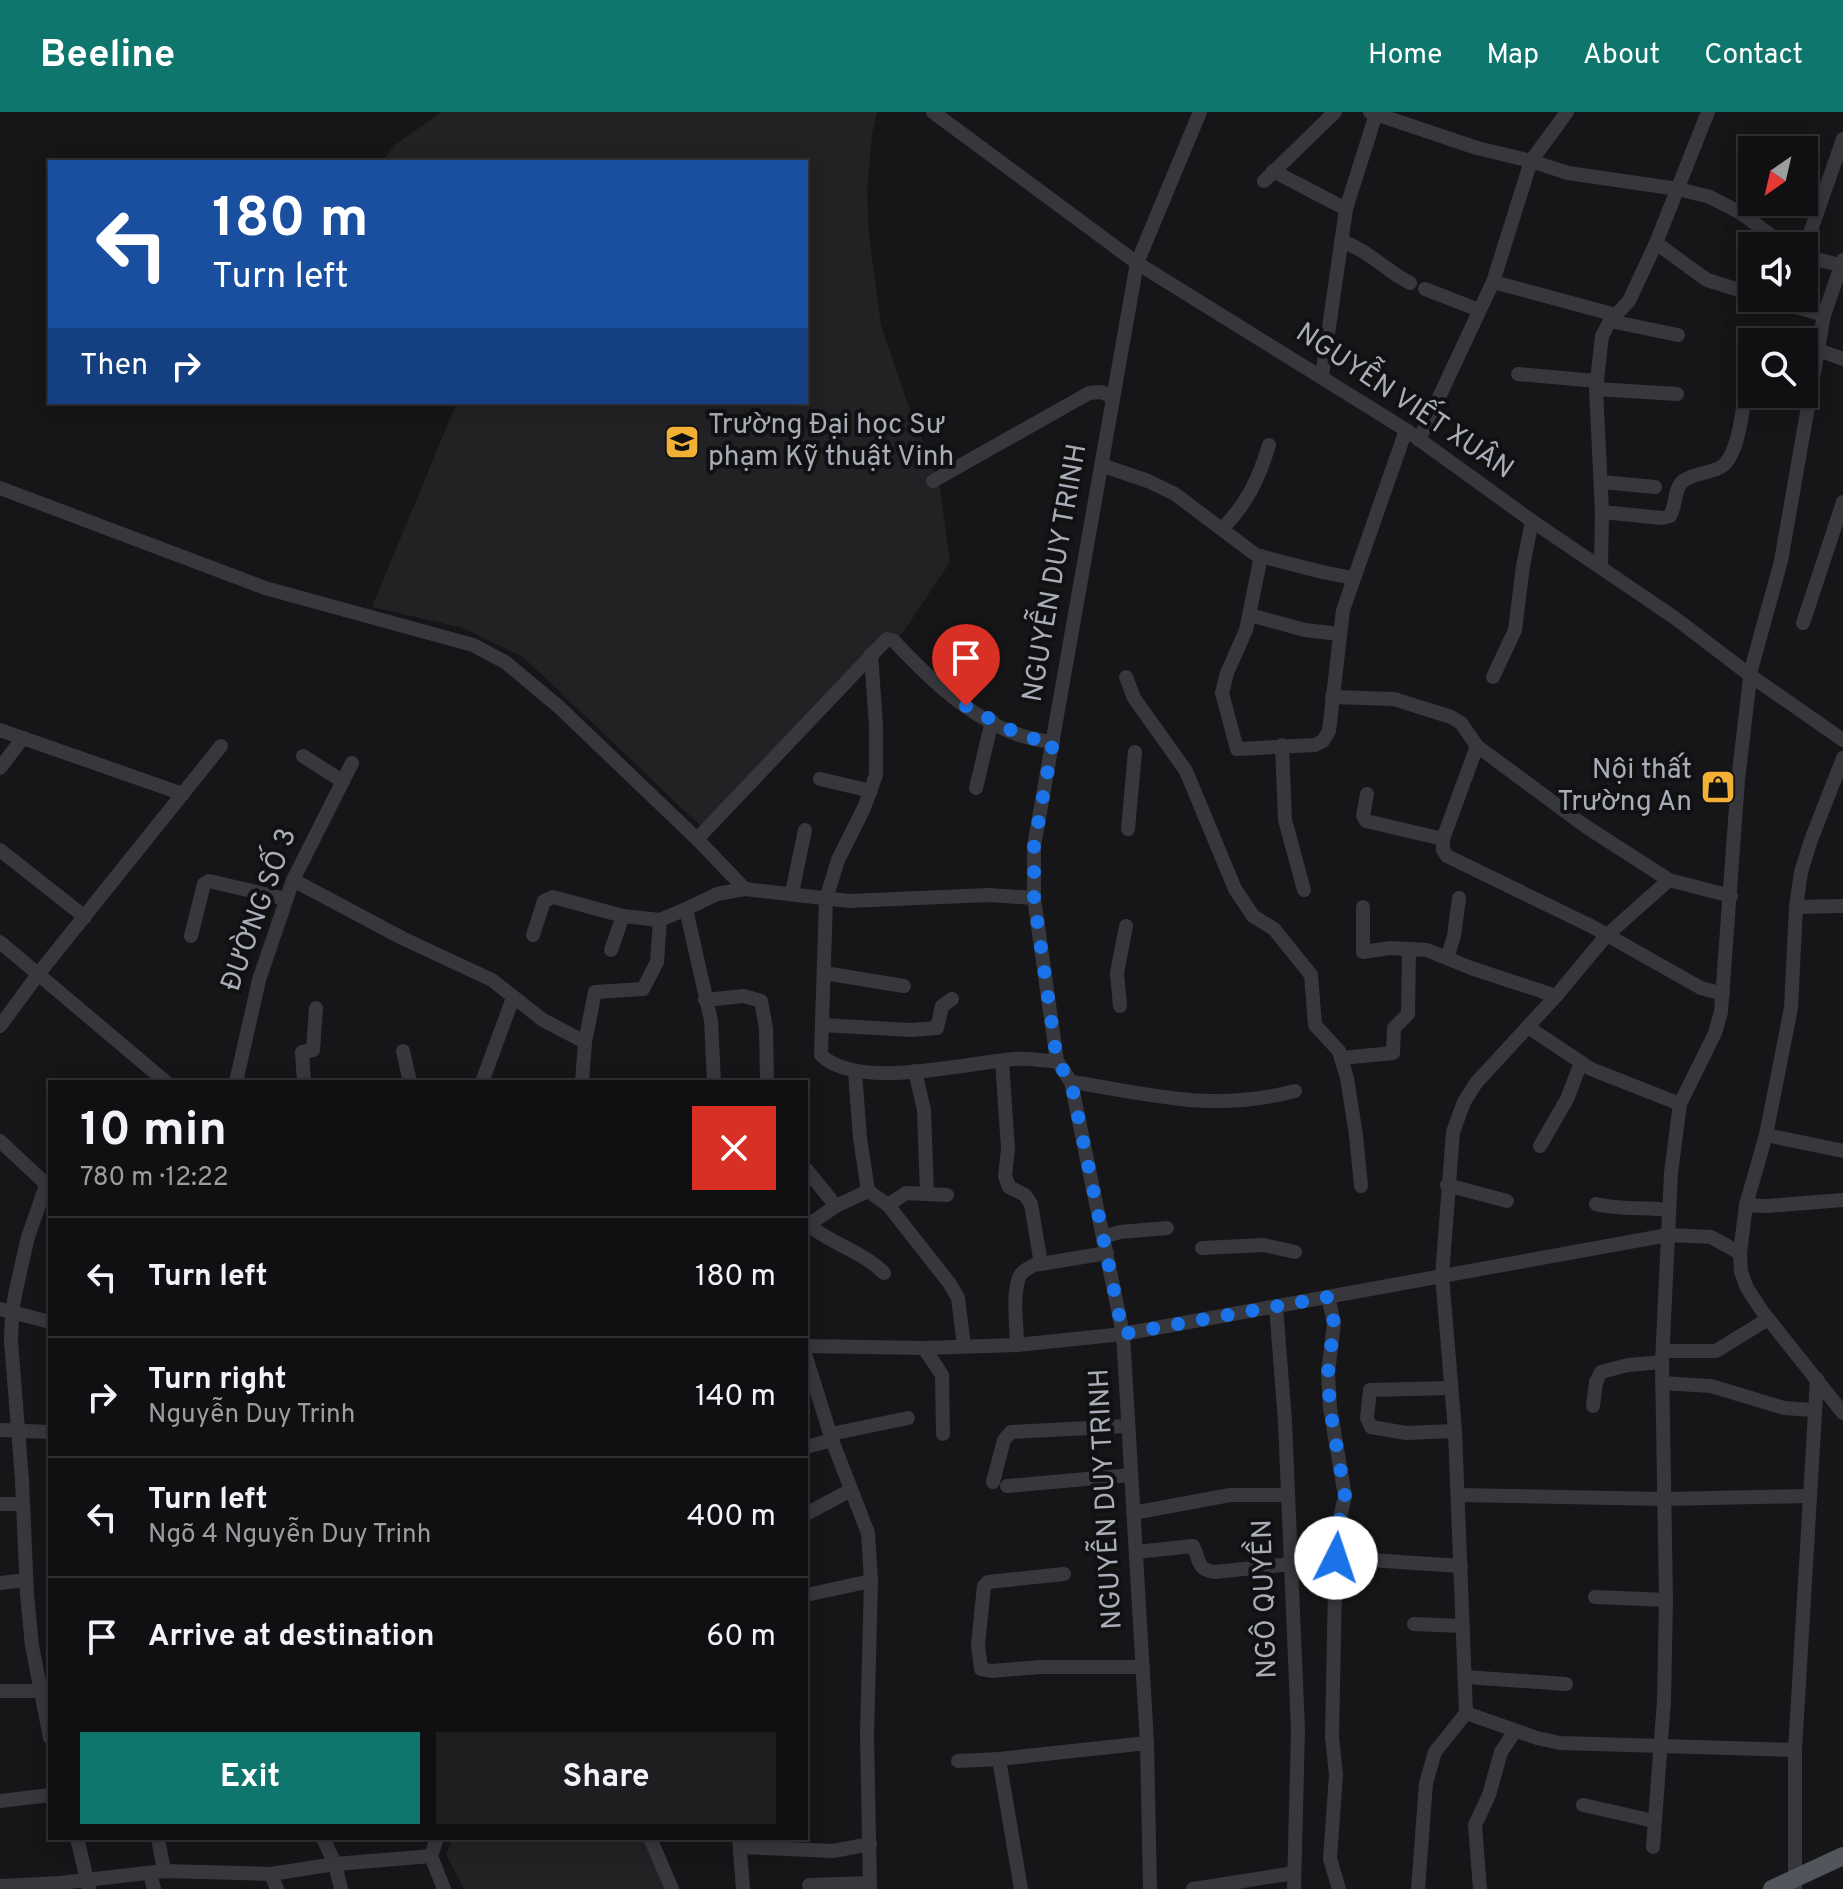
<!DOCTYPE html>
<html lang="en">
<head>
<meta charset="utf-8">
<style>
  :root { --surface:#101012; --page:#1e1e20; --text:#f1f3f6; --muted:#9c9d9f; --line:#303032; --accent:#0f766e }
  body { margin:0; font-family:Overpass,sans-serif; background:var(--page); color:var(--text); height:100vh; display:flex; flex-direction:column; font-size:30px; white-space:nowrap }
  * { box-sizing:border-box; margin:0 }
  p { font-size:26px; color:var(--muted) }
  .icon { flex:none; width:44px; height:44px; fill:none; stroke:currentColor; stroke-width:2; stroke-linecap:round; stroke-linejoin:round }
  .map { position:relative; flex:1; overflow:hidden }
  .side { position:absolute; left:48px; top:968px; width:760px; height:760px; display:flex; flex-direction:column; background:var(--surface); border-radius:0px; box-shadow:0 4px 20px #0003,0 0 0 2px var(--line) }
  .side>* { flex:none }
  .hud { position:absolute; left:48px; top:48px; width:760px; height:244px; border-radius:0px; box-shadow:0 4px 20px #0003,0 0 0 2px var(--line); background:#1a4fa0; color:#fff; overflow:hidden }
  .needle { width:52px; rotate:214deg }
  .controls { position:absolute; left:1738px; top:24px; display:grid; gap:16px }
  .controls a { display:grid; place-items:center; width:80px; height:80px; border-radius:0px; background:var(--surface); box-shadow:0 4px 20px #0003,0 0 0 2px var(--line); font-size:40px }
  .pin { position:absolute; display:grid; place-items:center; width:68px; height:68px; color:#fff; margin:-82px -34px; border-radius:50% 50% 50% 0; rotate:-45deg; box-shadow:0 0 8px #0007 }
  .pin .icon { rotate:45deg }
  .me { position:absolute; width:88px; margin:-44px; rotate:4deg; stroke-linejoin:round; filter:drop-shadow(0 0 6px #0008) }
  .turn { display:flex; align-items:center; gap:28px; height:168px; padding:0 32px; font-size:36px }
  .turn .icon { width:104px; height:104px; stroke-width:2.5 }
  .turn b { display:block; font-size:56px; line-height:68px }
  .then { display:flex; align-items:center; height:76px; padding:0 32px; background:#0003; gap:16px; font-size:30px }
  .round { display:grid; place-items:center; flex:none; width:84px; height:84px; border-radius:0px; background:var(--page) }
  .summary { display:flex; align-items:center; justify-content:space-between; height:136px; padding:0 32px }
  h1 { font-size:48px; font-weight:700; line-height:60px }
  .button { display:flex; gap:16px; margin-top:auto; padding:16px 32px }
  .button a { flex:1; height:92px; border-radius:0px; background:var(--accent); color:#fff; font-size:32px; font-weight:700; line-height:92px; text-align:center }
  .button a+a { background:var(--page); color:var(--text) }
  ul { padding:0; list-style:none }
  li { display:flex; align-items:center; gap:24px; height:120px; padding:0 32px; border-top:2px solid var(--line) }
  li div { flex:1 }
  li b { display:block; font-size:30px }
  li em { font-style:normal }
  header { display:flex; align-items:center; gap:48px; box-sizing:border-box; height:112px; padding:0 40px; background:var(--accent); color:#fff }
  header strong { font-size:38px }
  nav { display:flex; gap:44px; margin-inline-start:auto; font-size:28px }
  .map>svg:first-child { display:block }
  .built { fill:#222225 }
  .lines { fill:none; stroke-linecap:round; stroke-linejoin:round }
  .minor { stroke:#37383d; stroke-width:14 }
  .major { stroke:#53555c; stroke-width:18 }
  .route { stroke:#1a73e8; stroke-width:14; stroke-dasharray:0 25.2 }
  .labels { text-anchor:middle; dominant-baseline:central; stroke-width:8; stroke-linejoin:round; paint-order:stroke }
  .street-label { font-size:28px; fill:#a8adb8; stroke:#111113 }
  .poi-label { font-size:28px; fill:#a8adb8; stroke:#111113; text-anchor:start }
</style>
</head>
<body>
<header>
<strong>Beeline</strong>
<nav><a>Home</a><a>Map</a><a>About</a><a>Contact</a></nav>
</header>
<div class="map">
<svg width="1843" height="1777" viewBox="0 0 1843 1777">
  <rect width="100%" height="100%" fill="#161618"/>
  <g class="built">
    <path d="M441,0H877L872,23L867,77L869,123L881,213L907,290L939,370L950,450L904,519L703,716L523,545L463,516L372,495L457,290H806V50H382L395,33Z"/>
    <path d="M453,1726H653L677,1777H464L446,1742Z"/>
  </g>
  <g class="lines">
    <g class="minor">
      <path d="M933,0L1137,151L1406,318L1532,409L1675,506L1751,564L1843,628"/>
      <path d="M1370,0L1477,36L1531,49L1568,61L1678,77L1710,85L1741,101L1785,134"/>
      <path d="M1273,59L1346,97"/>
      <path d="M1264,69L1335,0"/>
      <path d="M1341,129C1368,138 1385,158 1410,171"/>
      <path d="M1656,131L1707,168L1752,182"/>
      <path d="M1804,138L1843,27"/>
      <path d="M1804,144L1843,154"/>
      <path d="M1493,170L1616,203"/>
      <path d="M1425,177L1479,198"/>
      <path d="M1765,186L1824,203"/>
      <path d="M1610,209L1678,223"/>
      <path d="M1818,238L1843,247"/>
      <path d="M1518,262L1597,269"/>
      <path d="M1322,264L1346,97L1376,2"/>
      <path d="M1596,277L1677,282"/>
      <path d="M1419,328L1493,170L1531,49L1567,0"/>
      <path d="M1101,353L1148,369L1175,382L1256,443L1322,460L1353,466"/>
      <path d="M933,369L1089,281L1101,280L1113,285"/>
      <path d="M1601,370L1655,375"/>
      <path d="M0,376L265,476L473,533L505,550L559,595L697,727L745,777"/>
      <path d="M1602,400L1662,406L1670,404C1676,394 1674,376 1683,369C1693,362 1708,361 1719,356C1739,347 1743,294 1746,275"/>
      <path d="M1222,417C1247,392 1259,366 1269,333"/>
      <path d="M1261,444L1246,518L1227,561L1222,581L1237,637L1315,633L1323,629L1329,619L1343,498L1406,318"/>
      <path d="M1601,453L1602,400L1596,277L1602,224L1610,209L1629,189L1656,131L1708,0"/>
      <path d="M1250,503L1305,518L1339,522"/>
      <path d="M1803,511L1843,390"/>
      <path d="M871,542L876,614V663L864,696L838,748L826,787L821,943C858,979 965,951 1014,947C1028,946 1043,949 1057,949"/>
      <path d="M1126,565L1134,586L1186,659L1235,777L1253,804L1274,817L1311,863L1315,913L1339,939L1347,966L1356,1023L1361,1074"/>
      <path d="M1493,565L1515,518L1523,454L1532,409"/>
      <path d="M1332,585L1394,587L1451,605L1461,611L1477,634L1585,714L1669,768L1731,784"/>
      <path d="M0,618L183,682"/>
      <path d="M1282,633L1285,708L1304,778"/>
      <path d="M1477,634L1443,727V738L1447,744L1591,814L1701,876L1723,882"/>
      <path d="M303,644L342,669"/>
      <path d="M1843,646L1811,728L1801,760L1796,795L1791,896L1766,1023L1746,1093L1740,1141L1741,1160L1747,1176L1762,1199L1843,1301"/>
      <path d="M0,656L23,626"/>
      <path d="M820,667L871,679"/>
      <path d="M976,676L992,609"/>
      <path d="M1367,682L1363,704L1366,709L1443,727"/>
      <path d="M1128,717L1135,640"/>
      <path d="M697,727L887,527L894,529C935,573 989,625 1053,630"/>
      <path d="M0,738L85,805"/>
      <path d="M293,768L402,826L492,868L543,908L585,930"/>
      <path d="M792,781L805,718"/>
      <path d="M1363,795V840L1390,836L1427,838L1471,856L1556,884"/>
      <path d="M1796,795L1843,794"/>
      <path d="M533,823L544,789L553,785L623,804L660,808"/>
      <path d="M191,824L204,772L209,769L286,787"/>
      <path d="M0,830L166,970"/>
      <path d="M611,838L623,804"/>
      <path d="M1447,846L1454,824L1459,786"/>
      <path d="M824,861L904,874"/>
      <path d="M705,888L744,884L761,889L766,916L767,970"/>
      <path d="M1120,894L1117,861L1126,814"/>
      <path d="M822,913L911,918L937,916L942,894L952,887"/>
      <path d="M0,914L39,861L221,634"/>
      <path d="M1528,915L1591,957L1680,992"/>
      <path d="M403,939L410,970"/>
      <path d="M1341,946L1393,941L1394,916L1408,902L1409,837"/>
      <path d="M1002,949L1008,1037L1005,1064L1009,1075L1025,1083L1031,1092L1041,1152"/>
      <path d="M915,959L924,998L927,1082"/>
      <path d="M855,960L860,1026L868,1079L888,1093L950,1172L958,1186L964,1234"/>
      <path d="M236,970L259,868L293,768L352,651"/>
      <path d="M304,970L302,940L313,938L316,896"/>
      <path d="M482,970L513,886"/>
      <path d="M582,970L585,930L595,880L643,877L657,850L660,808L686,797"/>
      <path d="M714,970L711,908L686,797L717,782L745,777L849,789L989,783L1034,786"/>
      <path d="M1071,970C1153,982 1211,1001 1295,979"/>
      <path d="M1766,1023L1843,1039"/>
      <path d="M0,1029L44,1070L45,1076L28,1125L16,1178L12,1200L11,1229L22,1368L27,1482L32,1534L50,1626"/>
      <path d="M1540,1034L1567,987L1581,951"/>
      <path d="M806,1057L836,1094"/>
      <path d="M1447,1073L1507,1089"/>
      <path d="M868,1079L836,1094L808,1113C832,1132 862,1139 884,1161"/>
      <path d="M1596,1092C1620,1098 1645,1095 1669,1098"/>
      <path d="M888,1093L906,1081L947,1083"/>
      <path d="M1746,1093L1767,1094L1843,1088"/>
      <path d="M1103,1125L1120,1120L1167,1116"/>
      <path d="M1202,1136L1264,1133L1295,1140"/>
      <path d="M1328,1185L1334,1211L1328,1261L1330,1296L1345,1384L1336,1423L1332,1625L1336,1663L1330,1747L1339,1777"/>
      <path d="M1276,1194L1285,1310L1298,1618L1294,1777"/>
      <path d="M0,1197L50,1210"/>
      <path d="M1017,1233C1017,1213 1012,1185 1019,1166C1021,1159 1028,1157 1034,1153L1107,1141"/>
      <path d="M806,1234L924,1236L1017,1233L1123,1222L1668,1123L1711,1125L1740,1141"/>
      <path d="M924,1236L942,1263L943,1322"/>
      <path d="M1663,1239H1716L1768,1207"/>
      <path d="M806,1245L832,1328L868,1421L871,1469L867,1623L870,1777"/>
      <path d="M1662,1271L1711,1274L1784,1296L1813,1298"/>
      <path d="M1451,1276L1370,1278L1367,1306L1371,1315L1406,1321L1455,1319"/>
      <path d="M1593,1294L1596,1270L1601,1260L1628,1253L1662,1250"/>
      <path d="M0,1318L50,1320"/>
      <path d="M831,1322L908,1306"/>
      <path d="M806,1335L832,1328"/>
      <path d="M993,1370L1004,1328L1011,1320L1127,1314"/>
      <path d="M1007,1374L1131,1363"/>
      <path d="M1458,1383L1664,1387L1808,1384"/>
      <path d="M0,1392H22"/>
      <path d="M1133,1401L1230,1383H1288"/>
      <path d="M806,1402L851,1378"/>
      <path d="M1136,1440L1193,1434C1200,1447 1196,1458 1215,1460L1291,1452"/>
      <path d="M1370,1448L1461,1454"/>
      <path d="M1064,1462L988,1470L984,1474L978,1533L981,1557L991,1559L1040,1555H1143"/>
      <path d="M0,1471L26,1468"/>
      <path d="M806,1483L871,1469"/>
      <path d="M1595,1485L1666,1488"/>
      <path d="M1414,1512L1463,1514"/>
      <path d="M1465,1565L1566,1572"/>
      <path d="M0,1579H40"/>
      <path d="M1466,1601L1537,1626L1560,1631L1795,1638"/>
      <path d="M999,1647L1021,1777"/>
      <path d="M958,1649L999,1647L1147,1631"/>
      <path d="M0,1689L50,1683"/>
      <path d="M1583,1693L1654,1709"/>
      <path d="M77,1726L89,1776"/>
      <path d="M158,1726L164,1759"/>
      <path d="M323,1726L335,1752L341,1777"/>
      <path d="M437,1726L431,1744L444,1777"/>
      <path d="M650,1726L672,1777"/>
      <path d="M739,1726L743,1777"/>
      <path d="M741,1735L833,1739L870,1732"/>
      <path d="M1653,1735L1664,1588L1666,1488L1662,1250L1671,1061L1680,992L1715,921L1721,900L1738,668L1751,558L1781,449L1824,203L1843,148"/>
      <path d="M150,1762L154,1777"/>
      <path d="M271,1762L277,1777"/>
      <path d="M809,1773L870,1771"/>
      <path d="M0,1774L60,1771L164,1759L271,1762L335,1752L431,1744"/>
      <path d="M1150,1777L1147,1631L1123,1222L1071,970L1057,949L1034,786V734L1137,151L1200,0"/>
      <path d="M1193,1777L1294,1761"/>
      <path d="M1418,1777L1426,1671L1435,1640L1466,1601L1455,1319L1442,1164L1453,1020L1464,990L1476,971L1556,884L1606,824L1669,768"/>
      <path d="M1480,1777L1475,1713L1489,1683L1501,1640L1515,1619"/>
      <path d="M1795,1777V1638L1817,1267"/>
    </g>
    <path class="major" d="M1772,1777L1843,1744"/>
  </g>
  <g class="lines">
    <path class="route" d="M966,594L1024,625L1053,630L1034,734V786L1057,949L1071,970L1123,1222L1328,1185L1334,1211L1328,1261L1330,1296L1345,1384L1336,1423V1446"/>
  </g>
  <defs>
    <g id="university-square" transform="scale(1.8)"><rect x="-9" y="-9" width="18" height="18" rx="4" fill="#f2b134" stroke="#111113"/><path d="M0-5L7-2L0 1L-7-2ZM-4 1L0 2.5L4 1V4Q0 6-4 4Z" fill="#111"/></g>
    <g id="shop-square" transform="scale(1.8)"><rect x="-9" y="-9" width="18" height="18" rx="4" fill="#f2b134" stroke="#111113"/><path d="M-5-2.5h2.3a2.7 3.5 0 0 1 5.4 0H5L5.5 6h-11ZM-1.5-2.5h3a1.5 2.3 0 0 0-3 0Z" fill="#111"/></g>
  </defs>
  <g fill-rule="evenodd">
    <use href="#university-square" x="682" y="330"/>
    <use href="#shop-square" x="1718" y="675"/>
  </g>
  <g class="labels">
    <g class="street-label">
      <text transform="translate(1404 290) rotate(34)">NGUYỄN VIẾT XUÂN</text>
      <text transform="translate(1056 461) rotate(-80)">NGUYỄN DUY TRINH</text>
      <text transform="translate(260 798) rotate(-70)">ĐƯỜNG SỐ 3</text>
      <text transform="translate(1107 1387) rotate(-93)">NGUYỄN DUY TRINH</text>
      <text transform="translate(1266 1487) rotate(-92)">NGÔ QUYỀN</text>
    </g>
    <g class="poi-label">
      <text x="708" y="314">Trường Đại học Sư<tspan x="708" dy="32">phạm Kỹ thuật Vinh</tspan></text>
      <text x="1692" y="659" text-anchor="end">Nội thất<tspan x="1692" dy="32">Trường An</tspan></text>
    </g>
  </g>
</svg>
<div class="controls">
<a><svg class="needle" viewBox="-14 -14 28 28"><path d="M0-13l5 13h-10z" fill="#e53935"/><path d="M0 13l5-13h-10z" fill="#9c9d9f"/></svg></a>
<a><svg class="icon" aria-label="sound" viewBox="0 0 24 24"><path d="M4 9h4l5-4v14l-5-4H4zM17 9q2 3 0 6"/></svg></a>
<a><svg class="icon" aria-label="search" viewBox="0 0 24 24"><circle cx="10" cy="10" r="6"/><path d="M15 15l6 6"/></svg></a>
</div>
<div class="pin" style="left:966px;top:594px;background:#d93025"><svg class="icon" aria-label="arrive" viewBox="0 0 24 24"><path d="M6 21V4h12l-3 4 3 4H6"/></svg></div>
<svg class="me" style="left:1336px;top:1446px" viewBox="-20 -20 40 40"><circle r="19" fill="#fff"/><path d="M0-13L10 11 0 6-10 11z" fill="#1a73e8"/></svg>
<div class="hud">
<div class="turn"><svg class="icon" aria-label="left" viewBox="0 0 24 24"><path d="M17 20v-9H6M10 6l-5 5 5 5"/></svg><div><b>180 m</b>Turn left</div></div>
<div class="then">Then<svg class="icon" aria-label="right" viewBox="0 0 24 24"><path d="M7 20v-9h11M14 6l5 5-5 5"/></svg></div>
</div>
<section class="side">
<div class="summary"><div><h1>10 min</h1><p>780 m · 12:22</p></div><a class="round" style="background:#d93025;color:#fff"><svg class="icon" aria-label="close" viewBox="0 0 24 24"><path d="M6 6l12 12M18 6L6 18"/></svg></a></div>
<ul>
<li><svg class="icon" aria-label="left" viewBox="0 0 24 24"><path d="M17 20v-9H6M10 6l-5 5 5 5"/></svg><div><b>Turn left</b></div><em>180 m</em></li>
<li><svg class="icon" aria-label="right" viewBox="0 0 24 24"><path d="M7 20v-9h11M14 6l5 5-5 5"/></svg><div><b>Turn right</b><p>Nguyễn Duy Trinh</p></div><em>140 m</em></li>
<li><svg class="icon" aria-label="left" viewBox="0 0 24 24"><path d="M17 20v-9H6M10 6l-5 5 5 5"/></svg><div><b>Turn left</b><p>Ngõ 4 Nguyễn Duy Trinh</p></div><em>400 m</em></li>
<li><svg class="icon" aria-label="arrive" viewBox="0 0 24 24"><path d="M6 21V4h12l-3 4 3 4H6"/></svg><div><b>Arrive at destination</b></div><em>60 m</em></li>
</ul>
<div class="button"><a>Exit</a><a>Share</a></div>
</section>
</div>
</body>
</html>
